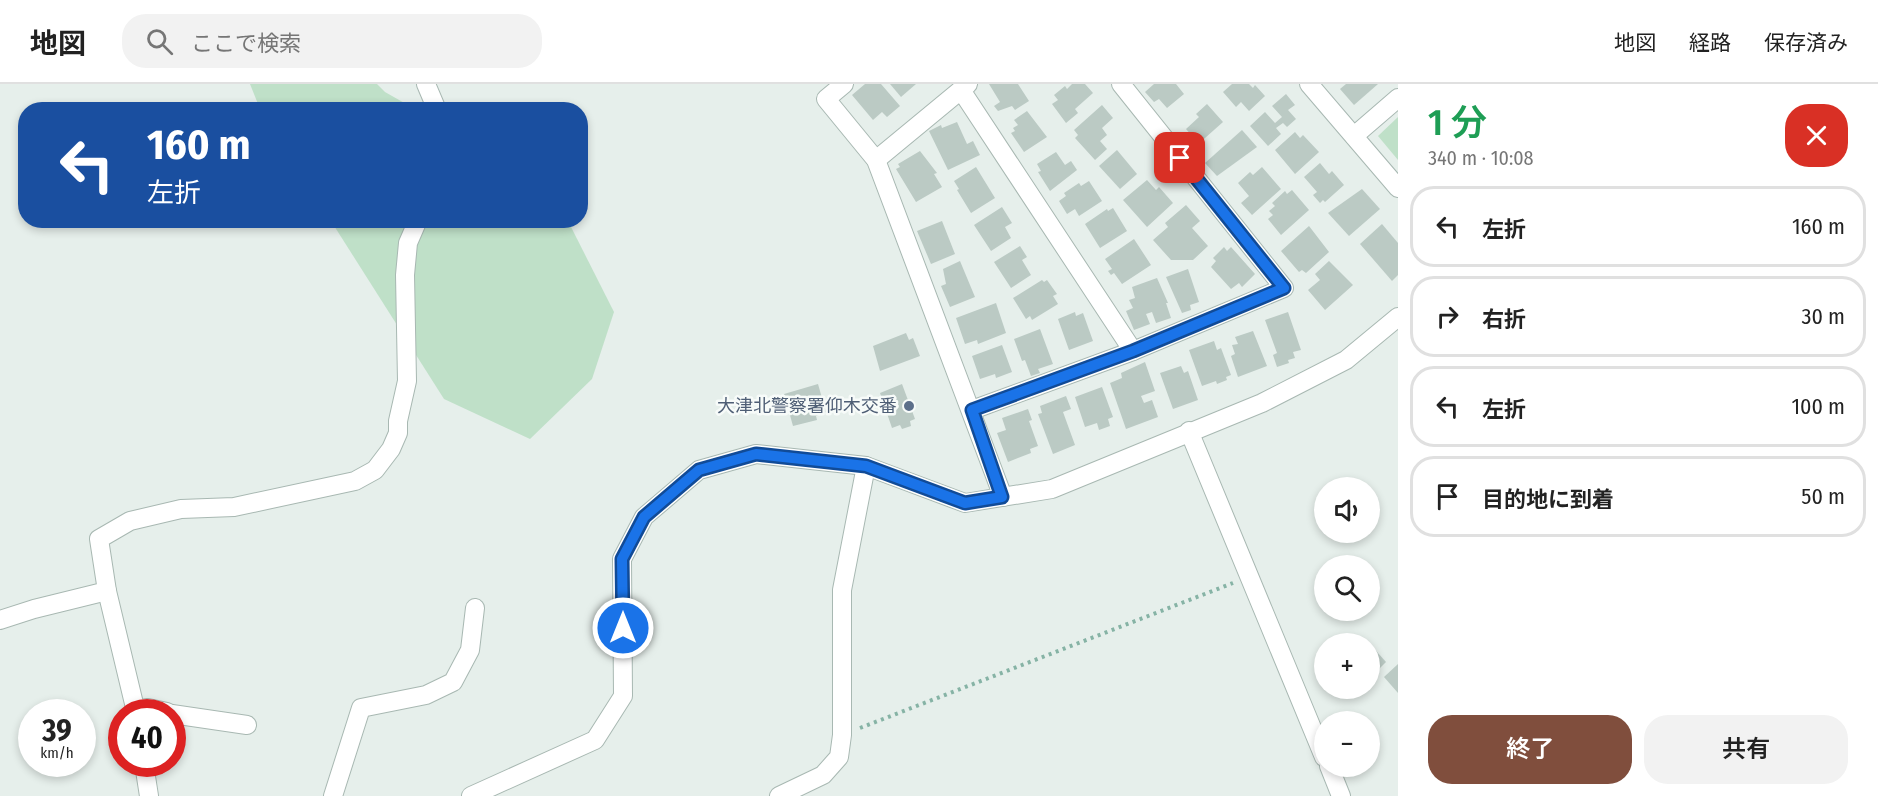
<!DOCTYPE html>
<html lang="ja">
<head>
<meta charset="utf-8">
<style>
  :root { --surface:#fff; --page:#f2f2f2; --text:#222; --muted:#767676; --line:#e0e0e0; --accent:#804e3d }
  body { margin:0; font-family:"Fira Sans Condensed","Noto Sans JP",sans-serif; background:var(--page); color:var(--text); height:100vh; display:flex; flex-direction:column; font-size:22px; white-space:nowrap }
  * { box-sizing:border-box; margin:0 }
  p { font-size:20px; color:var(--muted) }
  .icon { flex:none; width:33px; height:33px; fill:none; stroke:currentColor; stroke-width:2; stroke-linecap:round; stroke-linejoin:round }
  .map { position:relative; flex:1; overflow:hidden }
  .drawer { display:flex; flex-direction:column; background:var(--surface); width:480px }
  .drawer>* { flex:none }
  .banner { position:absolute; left:18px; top:18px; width:570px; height:126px; border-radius:24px; box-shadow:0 3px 9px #0003; background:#1a4fa0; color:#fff; overflow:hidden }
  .controls { position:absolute; left:1314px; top:393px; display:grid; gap:12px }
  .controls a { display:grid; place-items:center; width:66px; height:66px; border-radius:50%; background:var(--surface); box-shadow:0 3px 9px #0003; font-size:30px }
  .speed { position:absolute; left:18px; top:615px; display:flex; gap:12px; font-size:30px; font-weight:700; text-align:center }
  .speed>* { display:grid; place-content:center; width:78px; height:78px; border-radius:50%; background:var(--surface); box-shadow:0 3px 9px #0003; line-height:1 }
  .speed small { font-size:15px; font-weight:400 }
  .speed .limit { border:9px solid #d22; background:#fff; color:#111 }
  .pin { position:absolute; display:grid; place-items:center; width:51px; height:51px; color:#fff; margin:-26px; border-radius:12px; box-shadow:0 3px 9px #0006 }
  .me { position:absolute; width:66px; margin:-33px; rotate:0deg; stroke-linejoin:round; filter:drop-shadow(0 0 4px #0008) }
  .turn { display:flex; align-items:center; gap:21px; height:126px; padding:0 30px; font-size:27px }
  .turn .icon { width:78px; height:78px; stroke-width:2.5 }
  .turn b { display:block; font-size:42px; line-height:51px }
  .round { display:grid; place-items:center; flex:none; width:63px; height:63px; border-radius:24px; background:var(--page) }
  .headline { display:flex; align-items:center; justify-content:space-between; height:102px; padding:0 30px }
  h1 { font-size:36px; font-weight:600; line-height:45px; color:#1e9e55 }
  .primary-button { display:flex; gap:12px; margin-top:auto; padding:12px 30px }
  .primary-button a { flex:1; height:69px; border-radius:24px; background:var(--accent); color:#fff; font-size:24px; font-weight:600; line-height:69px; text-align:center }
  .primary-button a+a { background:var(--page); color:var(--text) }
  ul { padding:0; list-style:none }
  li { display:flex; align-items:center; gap:18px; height:81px; margin:0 12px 9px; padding:0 18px; border:3px solid var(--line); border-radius:24px }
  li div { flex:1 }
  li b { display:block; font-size:22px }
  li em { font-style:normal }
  header { display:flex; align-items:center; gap:36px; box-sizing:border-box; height:84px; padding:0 30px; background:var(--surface); border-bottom:2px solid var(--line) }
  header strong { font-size:28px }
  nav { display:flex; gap:33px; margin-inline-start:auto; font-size:21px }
  .search { width:420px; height:54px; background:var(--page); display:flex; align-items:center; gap:15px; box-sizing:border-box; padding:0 21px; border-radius:24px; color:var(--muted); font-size:22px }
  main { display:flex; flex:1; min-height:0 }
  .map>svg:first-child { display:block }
  .green { fill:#bfe0c8 }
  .building { fill:#bbcac4 }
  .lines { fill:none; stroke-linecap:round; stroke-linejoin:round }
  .minor-casing { stroke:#a8b8b2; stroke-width:20 }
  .path { stroke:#86b3a5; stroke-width:4; stroke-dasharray:3 4.5; stroke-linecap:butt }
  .minor { stroke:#fff; stroke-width:18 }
  .route-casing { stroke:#114b97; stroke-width:15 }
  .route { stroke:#1a73e8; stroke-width:10 }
  .service-dot { fill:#5c6f8a; stroke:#f7fbf9; stroke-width:2 }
  .labels { text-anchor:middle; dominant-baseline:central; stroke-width:5; stroke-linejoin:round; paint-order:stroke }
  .service-label { font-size:18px; fill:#4e5e75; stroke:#f7fbf9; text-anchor:end }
</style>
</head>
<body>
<header>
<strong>地図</strong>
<div class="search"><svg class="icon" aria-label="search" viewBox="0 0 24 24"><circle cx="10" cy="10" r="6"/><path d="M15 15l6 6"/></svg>ここで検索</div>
<nav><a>地図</a><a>経路</a><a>保存済み</a></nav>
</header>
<main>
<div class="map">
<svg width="1398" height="712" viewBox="0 0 1398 712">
  <rect width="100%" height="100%" fill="#e6efeb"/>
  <g class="green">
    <path d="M250,0H377L385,8L415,25H260Z"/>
    <path d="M1398,33V76L1378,52Z"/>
    <path d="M331,137H568L614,228L592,295L530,355L444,315Z"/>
  </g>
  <g class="building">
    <path d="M865,0H881L900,22L887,33L882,28L873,36L852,11Z"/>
    <path d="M890,0H916L901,13Z"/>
    <path d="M989,0H1018L1029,17L1015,26L1012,22L998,27L994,22L1000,18Z"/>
    <path d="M1072,0H1085L1093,9L1075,25L1078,29L1066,39L1052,20L1058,16L1054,11L1065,2L1067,5Z"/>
    <path d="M1154,0H1176L1184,10L1167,24L1159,15L1154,18L1145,8Z"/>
    <path d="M1232,0H1249L1253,4L1255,1L1265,12L1249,27L1241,18L1236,23L1223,8Z"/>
    <path d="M1346,0H1378L1354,21L1340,5Z"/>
    <path d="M1286,10L1295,21L1288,26L1296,35L1287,43L1283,39L1276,44L1281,50L1268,62L1250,42L1265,28L1275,39L1282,33L1272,22Z"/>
    <path d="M1207,20L1223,38L1196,62L1191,56L1194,54L1186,45L1199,33L1196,30Z"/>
    <path d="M1102,21L1113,34L1102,44L1107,51L1100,57L1107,65L1095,76L1075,54L1078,51L1074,46Z"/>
    <path d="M1027,27L1047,53L1024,68L1011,49L1015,47L1013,44L1018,41L1014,36Z"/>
    <path d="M957,38L967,60L973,57L980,71L948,86L929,47L941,41L942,44Z"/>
    <path d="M1242,46L1257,63L1217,92L1205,79Z"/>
    <path d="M1295,48L1300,54L1303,51L1319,68L1295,90L1275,66Z"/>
    <path d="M1117,66L1137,90L1120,105L1099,82Z"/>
    <path d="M920,67L937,89L934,90L942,103L916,118L896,85L900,83L898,80Z"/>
    <path d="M1056,68L1065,81L1071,77L1077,86L1050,107L1038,88L1041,87L1037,80Z"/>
    <path d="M1320,79L1329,90L1332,87L1344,101L1325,118L1323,116L1320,119L1313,111L1317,108L1304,93Z"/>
    <path d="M976,83L995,114L971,129L957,106L959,105L954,97Z"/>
    <path d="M1262,83L1281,105L1252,131L1241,119L1249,112L1238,99L1250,88L1253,91Z"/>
    <path d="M1147,96L1156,106L1159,103L1173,119L1147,143L1123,116Z"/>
    <path d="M1089,97L1102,117L1079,132L1075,125L1067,130L1059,117L1066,112L1064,109L1079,99L1081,102Z"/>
    <path d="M1362,105L1380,125L1349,152L1328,129Z"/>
    <path d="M1292,106L1309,126L1281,151L1268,135L1273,131L1269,127L1275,122L1272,119L1285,107L1287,110Z"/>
    <path d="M1186,121L1200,137L1192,144L1208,162L1193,176H1171L1153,156L1168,143L1165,139Z"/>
    <path d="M1002,123L1012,139L1005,143L1011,154L991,167L974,141Z"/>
    <path d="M1113,124L1127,147L1100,164L1085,140L1107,125L1108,127Z"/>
    <path d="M942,137L955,170L931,180L917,147Z"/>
    <path d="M1382,140L1398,159V191L1392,197L1360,160Z"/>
    <path d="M1309,142L1329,168L1306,189L1302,186L1299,188L1281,167Z"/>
    <path d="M1134,155L1151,181L1122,200L1114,189L1111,191L1108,187L1112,185L1105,175Z"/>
    <path d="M1020,162L1027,173L1022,176L1031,191L1011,204L994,178Z"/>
    <path d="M1224,163L1227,167L1231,163L1255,190L1242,203L1239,199L1231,205L1211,183L1216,177L1213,174Z"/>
    <path d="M960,177L975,213L950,223L941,202L946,200L943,185Z"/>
    <path d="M1329,177L1353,201L1325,226L1308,206L1320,196L1315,190Z"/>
    <path d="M1188,185L1199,218L1190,221L1191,226L1182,229L1166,193Z"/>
    <path d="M1157,194L1168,219H1166L1171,234L1156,239L1152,228L1146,230L1150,240L1134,246L1126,227L1133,224L1129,216L1135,214L1132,203Z"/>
    <path d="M1042,196L1044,198L1047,196L1057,210L1053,212L1058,220L1032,236L1030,232L1026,235L1013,214Z"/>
    <path d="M996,219L1006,249L978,260L977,256L965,260L956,234Z"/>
    <path d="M1075,228L1076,232L1083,229L1093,257L1069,266L1058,235Z"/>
    <path d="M1288,228L1301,266L1293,268L1295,274L1288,276L1289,279L1277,283L1273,271L1277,269L1265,236Z"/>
    <path d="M1040,245L1053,280L1038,285L1040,289L1031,292L1025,276L1022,277L1014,255Z"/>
    <path d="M1253,247L1267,282L1238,293L1231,272L1235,270L1232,261L1238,260L1235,253Z"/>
    <path d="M906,249L909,256L913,254L920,272L880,287L873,262Z"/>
    <path d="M1214,257L1217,266L1221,264L1231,291L1226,293L1227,296L1217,300L1216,297L1202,302L1189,266Z"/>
    <path d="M1002,261L1012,288L996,294L995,290L980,295L972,272Z"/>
    <path d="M1145,278L1155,307L1141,312L1144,319L1152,316L1158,333L1126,345L1110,299L1122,294L1121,289Z"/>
    <path d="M1181,282L1184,289L1188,287L1198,316L1173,325L1160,289Z"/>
    <path d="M818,300L826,328L816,332L817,336L793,342L784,310Z"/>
    <path d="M902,300L915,335L910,337L911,342L902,345L900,341L892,344L880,309Z"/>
    <path d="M1102,303L1113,333L1108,335L1110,342L1099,346L1097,339L1085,343L1075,313Z"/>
    <path d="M1066,312L1071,325L1063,328L1075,361L1053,370L1038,330L1042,329L1040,322Z"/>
    <path d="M1028,325L1032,336L1029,337L1038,362L1030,365L1031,369L1008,378L997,349L1006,346L1002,334Z"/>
    <path d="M1370,560L1386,578L1370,594Z"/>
    <path d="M1398,580V609L1384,593Z"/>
  </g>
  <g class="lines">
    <g class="minor-casing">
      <g id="minor">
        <path d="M426,0L437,26"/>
        <path d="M844,0L826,15L876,76L1003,413"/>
        <path d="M1309,0L1398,104"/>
        <path d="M961,6L1133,267"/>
        <path d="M1354,52L1398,14"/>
        <path d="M876,76L968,0"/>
        <path d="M972,326L1133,267L1284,204L1121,0"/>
        <path d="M1189,347L1324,673"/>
        <path d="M0,536L34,525L107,507"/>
        <path d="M135,626L148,624L167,628"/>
        <path d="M136,628L107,507L99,455L130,437L181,425L234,423L355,397L375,386L391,365L398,349V337L407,297L405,191L408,159L418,136"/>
        <path d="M172,630L247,641"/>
        <path d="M144,680L149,712"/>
        <path d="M1329,682L1341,712"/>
        <path d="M333,712L361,624L426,611L453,598L470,566L475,524"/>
        <path d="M471,712L595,656L623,612L622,475L644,433L699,386L756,370L866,382L965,419L1052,405L1262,319L1346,276L1398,233"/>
        <path d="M779,712L823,691L839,673L842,651V506L866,382"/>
      </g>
    </g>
    <path class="path" d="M860,644L1233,499"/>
    <use href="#minor" class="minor"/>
  </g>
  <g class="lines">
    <g class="route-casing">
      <path id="route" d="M623,544L622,475L644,433L699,386L756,370L866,382L965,419L1002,413L972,326L1133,267L1284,204L1180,74"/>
    </g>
    <use href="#route" class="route"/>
  </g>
  <circle class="service-dot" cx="909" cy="322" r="6"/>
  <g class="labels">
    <g class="service-label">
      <text x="897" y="322">大津北警察署仰木交番</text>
    </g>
  </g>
</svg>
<div class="controls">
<a><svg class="icon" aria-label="sound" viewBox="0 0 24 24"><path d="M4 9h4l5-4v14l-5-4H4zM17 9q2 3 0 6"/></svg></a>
<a><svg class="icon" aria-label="search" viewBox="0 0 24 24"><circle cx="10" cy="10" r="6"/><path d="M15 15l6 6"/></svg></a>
<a>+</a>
<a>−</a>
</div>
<div class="speed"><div>39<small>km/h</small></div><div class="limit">40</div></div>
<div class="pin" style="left:1180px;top:74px;background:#d93025"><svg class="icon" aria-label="arrive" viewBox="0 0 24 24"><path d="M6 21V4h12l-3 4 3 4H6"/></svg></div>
<svg class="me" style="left:623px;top:544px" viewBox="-20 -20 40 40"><circle r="17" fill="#1a73e8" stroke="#fff" stroke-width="3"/><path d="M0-11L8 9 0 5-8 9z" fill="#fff"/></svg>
<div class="banner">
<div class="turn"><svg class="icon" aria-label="left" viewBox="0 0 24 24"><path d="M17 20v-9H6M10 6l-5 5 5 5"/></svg><div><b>160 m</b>左折</div></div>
</div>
</div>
<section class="drawer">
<div class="headline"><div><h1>1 分</h1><p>340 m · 10:08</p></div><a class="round" style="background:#d93025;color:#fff"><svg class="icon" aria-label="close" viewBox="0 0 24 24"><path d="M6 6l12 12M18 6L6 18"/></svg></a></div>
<ul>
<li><svg class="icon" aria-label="left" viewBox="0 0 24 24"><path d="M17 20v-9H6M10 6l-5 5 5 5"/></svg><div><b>左折</b></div><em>160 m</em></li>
<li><svg class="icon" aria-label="right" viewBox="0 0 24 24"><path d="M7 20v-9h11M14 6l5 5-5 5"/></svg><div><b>右折</b></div><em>30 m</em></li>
<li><svg class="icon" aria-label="left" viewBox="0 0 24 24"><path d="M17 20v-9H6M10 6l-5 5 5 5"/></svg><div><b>左折</b></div><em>100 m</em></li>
<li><svg class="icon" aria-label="arrive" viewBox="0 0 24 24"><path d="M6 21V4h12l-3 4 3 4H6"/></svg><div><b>目的地に到着</b></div><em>50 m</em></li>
</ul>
<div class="primary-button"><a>終了</a><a>共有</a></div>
</section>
</main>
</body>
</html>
